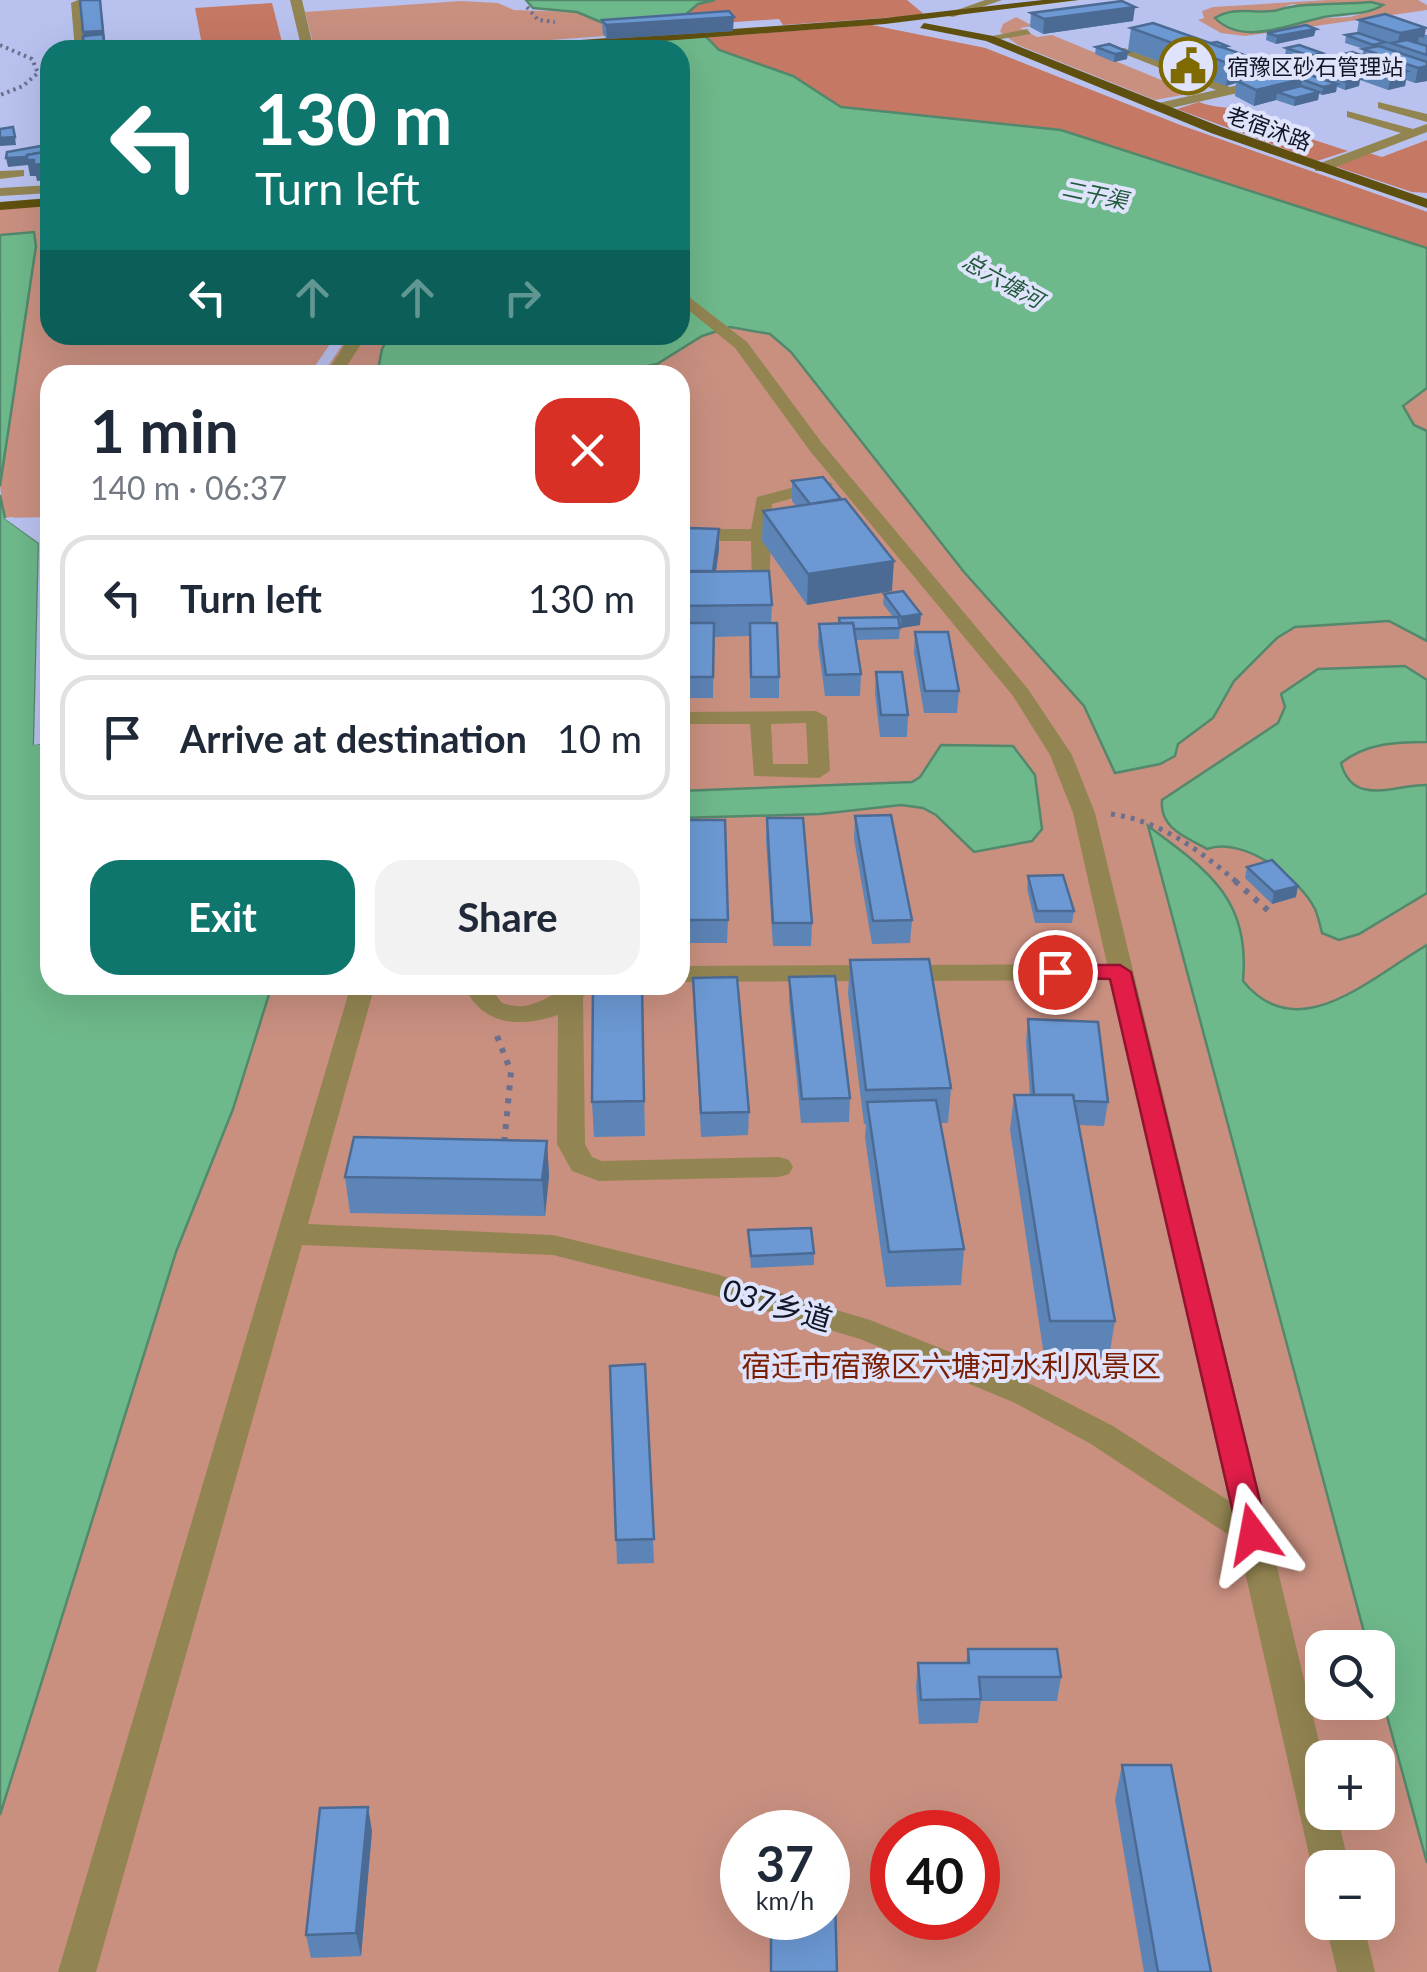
<!DOCTYPE html>
<html lang="en">
<head>
<meta charset="utf-8">
<style>
  :root { --surface:#fff; --page:#f2f2f3; --text:#1f2937; --muted:#747a83; --line:#e0e1e3; --accent:#0f766e }
  body { margin:0; font-family:Lato,"Noto Sans SC",sans-serif; background:var(--page); color:var(--text); height:100vh; display:flex; flex-direction:column; font-size:38px; white-space:nowrap }
  * { box-sizing:border-box; margin:0 }
  p { font-size:32px; color:var(--muted) }
  .icon { flex:none; width:55px; height:55px; fill:none; stroke:currentColor; stroke-width:2; stroke-linecap:round; stroke-linejoin:round }
  .map { position:relative; flex:1; overflow:hidden }
  .details { position:absolute; left:40px; top:365px; width:650px; height:630px; display:flex; flex-direction:column; background:var(--surface); border-radius:30px; box-shadow:0 10px 40px #0002 }
  .details>* { flex:none }
  .top-card { position:absolute; left:40px; top:40px; width:650px; height:305px; border-radius:30px; box-shadow:0 10px 40px #0002; background:#0f766e; color:#fff; overflow:hidden }
  .buttons { position:absolute; left:1305px; top:1630px; display:grid; gap:20px }
  .buttons a { display:grid; place-items:center; width:90px; height:90px; border-radius:20px; background:var(--surface); box-shadow:0 10px 40px #0002; font-size:50px }
  .speed { position:absolute; left:720px; top:1810px; display:flex; gap:20px; font-size:50px; font-weight:700; text-align:center }
  .speed>* { display:grid; place-content:center; width:130px; height:130px; border-radius:50%; background:var(--surface); box-shadow:0 10px 40px #0002; line-height:1 }
  .speed small { font-size:25px; font-weight:400 }
  .speed .limit { border:15px solid #d22; background:#fff; color:#111 }
  .pin { position:absolute; display:grid; place-items:center; width:85px; height:85px; color:#fff; margin:-42px; border:5px solid #fff; border-radius:50%; box-shadow:0 2px 10px #0007 }
  .me { position:absolute; width:110px; margin:-55px; rotate:347deg; stroke-linejoin:round; filter:drop-shadow(0 0 8px #0008) }
  .turn { display:flex; align-items:center; gap:35px; height:210px; padding:0 50px; font-size:45px }
  .turn .icon { width:130px; height:130px; stroke-width:2.5 }
  .turn b { display:block; font-size:70px; line-height:85px }
  .lanes { display:flex; align-items:center; height:95px; padding:0 50px; background:#0003; justify-content:center; gap:50px; direction:ltr }
  .lanes .off { opacity:.35 }
  .round { display:grid; place-items:center; flex:none; width:105px; height:105px; border-radius:30px; background:var(--page) }
  .head { display:flex; align-items:center; justify-content:space-between; height:170px; padding:0 50px }
  h1 { font-size:60px; font-weight:700; line-height:75px }
  .action { display:flex; gap:20px; margin-top:auto; padding:20px 50px }
  .action a { flex:1; height:115px; border-radius:30px; background:var(--accent); color:#fff; font-size:40px; font-weight:700; line-height:115px; text-align:center }
  .action a+a { background:var(--page); color:var(--text) }
  ul { padding:0; list-style:none }
  li { display:flex; align-items:center; gap:30px; height:125px; margin:0 20px 15px; padding:0 30px; border:5px solid var(--line); border-radius:30px }
  li div { flex:1 }
  li b { display:block; font-size:38px }
  li em { font-style:normal }
  .map>svg:first-child { display:block }
  .green { fill:#c99080; fill-rule:evenodd }
  .forest { fill:#c57864 }
  .water { fill:#6eb98b; stroke:#53886c; stroke-width:2.5 }
  .pier { fill:#b9c2ef }
  .lines { fill:none; stroke-linecap:round; stroke-linejoin:round }
  .path-far2 { stroke:#6a708e; stroke-width:4; stroke-dasharray:2.5 4; stroke-linecap:butt }
  .path-far1 { stroke:#6a708e; stroke-width:5; stroke-dasharray:4 6; stroke-linecap:butt }
  .path { stroke:#6a708e; stroke-width:6; stroke-dasharray:5 8; stroke-linecap:butt }
  .minor { fill:#938552; fill-rule:evenodd }
  .major { fill:#5f500f; fill-rule:evenodd }
  .wall { fill:#5d84b6 }
  .shaded-wall { fill:#4c6b94 }
  .building { fill:#6c99d4; stroke:#4c6b94; stroke-width:2.5 }
  .route { fill:#e11d48; stroke:#92132f; stroke-width:2.5 }
  .labels { text-anchor:middle; dominant-baseline:central; stroke-width:8; stroke-linejoin:round; paint-order:stroke }
  .far-poi-label { font-size:22px; fill:#131625; stroke:#dfe4fc; text-anchor:start }
  .far-street-label { font-size:22px; fill:#131625; stroke:#dfe4fc }
  .far-water-label { font-size:22px; font-style:italic; fill:#22593a; stroke:#dfe4fc }
  .near-street-label { font-size:30px; fill:#131625; stroke:#dfe4fc }
  .near-park-label { font-size:30px; fill:#7a1e02; stroke:#dfe4fc }
</style>
</head>
<body>
<div class="map">
<svg width="1427" height="1972" viewBox="0 0 1427 1972">
  <rect width="100%" height="100%" fill="#b9c2ef"/>
  <g class="green">
    <path d="M1328,0H1418L1427,5V10L1245,36L1221,33L1198,20L1204,18L1202,11L1213,7ZM1371,2L1375,10L1350,17L1312,19L1273,30L1233,28L1225,12L1275,10L1292,4L1312,7Z"/>
    <path d="M461,1L498,3L514,10L577,12L615,28L616,35L419,50H315L305,12Z"/>
    <path d="M1016,17L1033,26L1020,28L1037,37L1052,35L1193,93L1155,100L1018,45L1000,32L1003,24Z"/>
    <path d="M871,25L985,48L1180,125L1427,212V1972H0V1790L176,1252L233,1109L272,985H680V375H322L349,335H680V50H540ZM1322,1648H1378V1702H1322ZM1322,1758H1378V1812H1322ZM742,1832H828V1918H742ZM892,1832H978V1918H892ZM1322,1868H1378V1922H1322Z"/>
    <path d="M50,204V335H336L309,375H50V517L4,518L0,486L36,246L33,232L0,235V209Z"/>
  </g>
  <g class="forest">
    <path d="M715,0H907L925,15L783,25L779,19L691,25L685,15L698,4Z"/>
    <path d="M272,3L284,50H203L195,8Z"/>
    <path d="M871,25L985,48L1180,125L1427,212V248L1061,130L841,107L793,76L719,50L706,38Z"/>
    <path d="M1199,102C1217,109 1232,106 1250,113L1241,116L1348,151L1317,161L1177,109Z"/>
    <path d="M1427,140V193L1412,192L1334,166L1369,153L1382,157Z"/>
  </g>
  <g class="water">
    <path d="M526,0H715L698,4L685,15L719,50L793,76L841,107L1061,130L1427,248V388L1403,406L1414,425L1427,431V641L1389,621L1295,627L1277,638L1234,681L1213,718L1178,744L1175,756L1160,764L1115,773L1084,706L964,572L791,352L770,334L730,327L702,336L657,364L605,375H377L382,349L390,335H680V50H619L615,28L577,12L533,8Z"/>
    <path d="M1371,2L1383,5C1367,15 1350,13 1331,16C1297,20 1245,49 1215,18C1235,5 1257,15 1278,10C1304,2 1340,5 1371,2Z"/>
    <path d="M34,232L36,246L0,486V235Z"/>
    <path d="M0,495L5,518L39,543L34,744L50,742V985H272L233,1109L176,1252L0,1815Z"/>
    <path d="M1405,666L1427,680V742C1395,742 1367,743 1341,763C1353,808 1396,784 1427,785V893L1359,934L1339,940L1322,933C1320,925 1318,916 1315,909C1299,877 1242,836 1207,849C1186,837 1159,828 1162,800L1278,723L1285,707L1281,694L1318,669Z"/>
    <path d="M941,745L1013,746L1035,775L1042,829L1032,841L974,852L936,815L923,808L901,805L820,814L680,818V791L912,782L920,777Z"/>
    <path d="M1148,826C1209,871 1250,899 1243,981C1298,1049 1371,977 1427,945V1863L1378,1683V1648L1368,1647Z"/>
  </g>
  <path class="pier" d="M13,517L44,543L39,739L50,737V742L34,745L39,543L4,518Z"/>
  <g class="lines">
    <g class="path-far2">
      <path d="M527,7L538,20L555,22"/>
      <path d="M0,45L32,59L38,73L23,86L0,95"/>
    </g>
    <path class="path-far1" d="M1111,814C1162,821 1200,851 1238,883"/>
    <g class="path">
      <path d="M1235,881L1273,915"/>
      <path d="M497,1036L511,1072L504,1145"/>
    </g>
    <g class="minor">
      <path d="M78,0L83,3L87,50H75L71,3Z"/>
      <path d="M290,0H302L314,50H302Z"/>
      <path d="M985,0H1002L953,17L943,15Z"/>
      <path d="M1027,29L1031,34L989,41L983,38Z"/>
      <path d="M1427,42V50L1158,111L1154,110V104L1216,90L1114,50L1124,48L1230,87Z"/>
      <path d="M1378,102L1427,114V122L1378,108Z"/>
      <path d="M1347,111L1413,129L1427,124V132L1325,171H1315V165L1401,133L1347,117Z"/>
      <path d="M24,170V176L0,179V171Z"/>
      <path d="M50,185V193L0,196V188Z"/>
      <path d="M680,290L747,342L822,443L1028,689L1072,755L1095,813L1323,1758L1322,1812H1336L1350,1868H1322V1882L1312,1868L1238,1541L1091,1444L1013,1402L860,1339L716,1296L553,1255L302,1245L96,1972H58L351,985H375L308,1224L553,1235L716,1274L870,1320L1035,1386L1113,1426L1229,1501L1111,980L680,982V966L1107,964L1073,813L1050,755L1013,696L810,451L735,348L680,303Z"/>
      <path d="M351,335H367L341,375H325Z"/>
      <path d="M824,479L833,484L830,488L772,504L769,600L753,601L743,595L752,589L751,541H680V529H751L757,497Z"/>
      <path d="M816,711L827,717L830,771L819,778L754,776L750,724H680V712ZM806,723L808,764H773L771,724Z"/>
      <path d="M464,985H488L502,1003C537,1016 554,985 585,985L589,990L583,997L585,1144L592,1157L602,1161L779,1157L789,1160L793,1167L789,1174L779,1177L599,1181L572,1171L557,1144L558,1015C520,1028 481,1026 464,985Z"/>
      <path d="M1325,1922H1363L1375,1972H1337Z"/>
    </g>
    <g class="major">
      <path d="M1043,0H1079L885,24L546,50H493L499,46L885,18Z"/>
      <path d="M924,23L993,36L1221,127L1427,199V208L1211,133L986,41L920,28Z"/>
      <path d="M50,198V206L0,210V202Z"/>
    </g>
  </g>
  <g class="wall">
    <path d="M1031,13L1133,21L1043,34L1030,27Z"/>
    <path d="M602,20L733,31L607,39L603,34Z"/>
    <path d="M1359,20L1427,35V81L1415,83L1406,80L1405,86L1388,90L1360,80L1359,86L1345,90L1337,87L1336,92L1322,95L1319,94L1318,100L1294,106L1276,100L1254,106L1235,96L1236,83L1226,86L1128,50L1131,28L1227,46V49L1253,58L1250,78L1287,74H1307L1308,69H1333L1336,56L1362,55L1364,49L1345,43L1346,35L1357,33Z"/>
    <path d="M1267,33L1314,36L1276,44L1266,40Z"/>
    <path d="M1096,47L1127,59L1114,62L1095,54Z"/>
    <path d="M1286,48L1321,61L1308,64L1285,56Z"/>
    <path d="M792,481L892,591L807,605L762,541L763,511L796,506L792,501Z"/>
    <path d="M719,529V549L716,571L772,605L771,623L779,677V698H750V636L714,637L713,698H685L686,637H680V572H682Z"/>
    <path d="M884,594L920,625L901,628L900,626L899,639L855,640L861,674L860,696H825L818,644L819,624L838,623L839,618L893,617L883,604Z"/>
    <path d="M915,632L959,691L957,713H924L914,653Z"/>
    <path d="M876,672L908,715L907,737H880L875,693Z"/>
    <path d="M855,816L912,920L910,943L872,944L854,839Z"/>
    <path d="M767,818L812,923L811,946H773L766,840Z"/>
    <path d="M685,820L728,920L727,943H685Z"/>
    <path d="M1247,867L1296,897L1272,904L1245,878Z"/>
    <path d="M1028,876L1074,911L1072,923H1035L1027,888Z"/>
    <path d="M850,960L951,1088L948,1123H941L964,1249L961,1285L886,1287L865,1137L866,1124H864L848,994Z"/>
    <path d="M789,977L850,1098L849,1122L801,1123L789,1000Z"/>
    <path d="M693,978L749,1112L748,1135L701,1137Z"/>
    <path d="M642,985L645,1136L594,1137L592,1102Z"/>
    <path d="M1028,1019L1108,1102L1104,1126L1078,1125L1115,1321L1109,1357L1044,1356L1010,1130L1014,1095H1030L1026,1042Z"/>
    <path d="M547,1141L549,1176L545,1216L350,1213L345,1177Z"/>
    <path d="M748,1230L814,1253V1265L751,1268Z"/>
    <path d="M645,1364L654,1563L617,1564L610,1366Z"/>
    <path d="M968,1649L1061,1677L1057,1701H981L978,1723L919,1724L916,1687L918,1663H966Z"/>
    <path d="M1122,1765L1211,1972H1144L1115,1800Z"/>
    <path d="M372,1831L361,1956L311,1958L306,1935Z"/>
  </g>
  <g class="shaded-wall">
    <path d="M100,0L106,46L105,50L86,47L83,32Z"/>
    <path d="M1135,7L1133,21L1043,34L1044,19Z"/>
    <path d="M734,17L733,31L607,39L606,25Z"/>
    <path d="M1426,28L1424,38L1419,37L1418,43L1397,45L1400,33Z"/>
    <path d="M1316,29L1314,36L1276,44L1277,36Z"/>
    <path d="M1128,52L1127,59L1114,62L1115,54Z"/>
    <path d="M1322,53L1321,61L1308,64L1310,56Z"/>
    <path d="M1253,58L1249,80L1237,81L1236,83L1226,86L1230,64Z"/>
    <path d="M1427,66V81L1415,83L1418,68Z"/>
    <path d="M1407,71L1405,86L1388,90L1391,75Z"/>
    <path d="M1302,79L1300,94L1277,92L1276,100L1254,106L1256,90Z"/>
    <path d="M1360,79L1359,86L1345,90L1346,82Z"/>
    <path d="M1337,84L1336,92L1322,95L1323,87Z"/>
    <path d="M1319,92L1318,100L1294,106L1295,98Z"/>
    <path d="M15,137L16,145L0,146V138Z"/>
    <path d="M46,145L50,163V180L37,181L36,176H30L28,165L8,167L6,158Z"/>
    <path d="M719,529V549L713,593V572Z"/>
    <path d="M894,561L892,591L807,605L808,574Z"/>
    <path d="M921,614L920,625L901,628V617Z"/>
    <path d="M1298,886L1296,897L1272,904L1274,892Z"/>
    <path d="M547,1141L549,1176L545,1216L542,1180Z"/>
    <path d="M368,1807L372,1831L361,1956L356,1933Z"/>
  </g>
  <g class="building">
    <path d="M80,0H100L103,31L83,32Z"/>
    <path d="M1122,1L1135,7L1044,19L1031,13Z"/>
    <path d="M729,11L734,17L606,25L602,20Z"/>
    <path d="M1385,14L1426,28L1400,33L1359,20Z"/>
    <path d="M1153,23L1253,58L1230,64L1131,28Z"/>
    <path d="M1306,25L1316,29L1277,36L1267,33Z"/>
    <path d="M1358,33L1385,42L1373,45L1346,35Z"/>
    <path d="M103,34L105,50H84L83,36Z"/>
    <path d="M1407,40L1427,46V55L1391,43Z"/>
    <path d="M1217,42L1227,46L1220,47L1210,43Z"/>
    <path d="M198,43L200,50H179L178,45Z"/>
    <path d="M1109,44L1128,52L1115,54L1096,47Z"/>
    <path d="M1299,45L1322,53L1310,56L1286,48Z"/>
    <path d="M1379,46L1427,62V66L1418,68L1363,49Z"/>
    <path d="M1352,52L1407,71L1391,75L1336,56Z"/>
    <path d="M1321,66L1360,79L1346,82L1308,69Z"/>
    <path d="M1278,70L1302,79L1256,90L1237,81Z"/>
    <path d="M1298,71L1337,84L1323,87L1287,74Z"/>
    <path d="M1301,86L1319,92L1295,98L1277,92Z"/>
    <path d="M13,127L15,137L0,138V129Z"/>
    <path d="M46,145L45,152L27,155V157L6,158L7,152Z"/>
    <path d="M50,151V163L34,165V160H27V155Z"/>
    <path d="M823,477L841,499L810,504L792,481Z"/>
    <path d="M845,499L894,561L808,574L763,511Z"/>
    <path d="M689,528L719,529L713,571H682Z"/>
    <path d="M769,571L772,605L680,606V572Z"/>
    <path d="M903,591L921,614L901,617L884,594Z"/>
    <path d="M898,617L900,628L854,629L853,623H840L839,618Z"/>
    <path d="M686,623H714L713,677H685Z"/>
    <path d="M750,623H777L779,677H751Z"/>
    <path d="M853,623L861,674L826,675L819,624Z"/>
    <path d="M915,632H948L959,691H925Z"/>
    <path d="M876,672H902L908,715H881Z"/>
    <path d="M891,815L912,920L873,921L855,816Z"/>
    <path d="M767,818H803L812,923H773Z"/>
    <path d="M685,820H725L728,920H685Z"/>
    <path d="M1272,860L1298,886L1274,892L1247,867Z"/>
    <path d="M1063,875L1074,911H1037L1028,876Z"/>
    <path d="M929,959L951,1088L866,1090L850,960Z"/>
    <path d="M835,976L850,1098L802,1099L789,977Z"/>
    <path d="M737,977L749,1112L701,1113L693,978Z"/>
    <path d="M593,985H642L644,1101L592,1102Z"/>
    <path d="M1028,1019L1098,1022L1108,1102L1074,1101L1073,1095H1034Z"/>
    <path d="M1014,1095H1073L1115,1321H1050Z"/>
    <path d="M936,1100L964,1249L889,1252L867,1102Z"/>
    <path d="M354,1137L547,1141L542,1180L345,1177Z"/>
    <path d="M811,1228L814,1253L751,1256L748,1230Z"/>
    <path d="M645,1364L654,1539L616,1540L610,1366Z"/>
    <path d="M968,1649H1057L1061,1677H979L981,1699L921,1700L918,1663H969Z"/>
    <path d="M1122,1765H1171L1211,1972H1158Z"/>
    <path d="M368,1807L356,1933L306,1935L320,1808Z"/>
    <path d="M828,1864H834L837,1972H771V1918H828Z"/>
  </g>
  <path class="route" d="M1055,965H1120L1131,972L1268,1534L1264,1543L1253,1547L1243,1543L1238,1534L1110,979L1047,977L1044,972L1047,967Z"/>
  <defs>
    <g id="civic-ring" transform="scale(2.875)"><circle r="9.5" fill="#dfe4fc" stroke="#7f6a02" stroke-width="1.5"/><path d="M-.6-6.5H3V-4.5H.6V-3L4-1V1h2V6H-6V1h2V-1L-.6-3ZM-1.2 2.5V6h2.4V2.5Z" fill="#7f6a02"/></g>
  </defs>
  <g fill-rule="evenodd">
    <use href="#civic-ring" x="1188" y="66"/>
  </g>
  <g class="labels">
    <g class="far-poi-label">
      <text x="1227" y="66">宿豫区砂石管理站</text>
    </g>
    <g class="far-street-label">
      <text transform="translate(1269 128) rotate(20)">老宿沭路</text>
    </g>
    <g class="far-water-label">
      <text transform="translate(1095 194) rotate(12)">二干渠</text>
      <text transform="translate(1003 280) rotate(29)">总六塘河</text>
    </g>
    <g class="near-street-label">
      <text transform="translate(778 1304) rotate(17)">037乡道</text>
    </g>
    <g class="near-park-label">
      <text x="951" y="1365">宿迁市宿豫区六塘河水利风景区</text>
    </g>
  </g>
</svg>
<div class="buttons">
<a><svg class="icon" aria-label="search" viewBox="0 0 24 24"><circle cx="10" cy="10" r="6"/><path d="M15 15l6 6"/></svg></a>
<a>+</a>
<a>−</a>
</div>
<div class="speed"><div>37<small>km/h</small></div><div class="limit">40</div></div>
<div class="pin" style="left:1055px;top:972px;background:#d93025"><svg class="icon" aria-label="arrive" viewBox="0 0 24 24"><path d="M6 21V4h12l-3 4 3 4H6"/></svg></div>
<svg class="me" style="left:1253px;top:1534px" viewBox="-20 -20 40 40"><path d="M0-17L14 15 0 8-14 15z" fill="#e11d48" stroke="#fff" stroke-width="4"/></svg>
<div class="top-card">
<div class="turn"><svg class="icon" aria-label="left" viewBox="0 0 24 24"><path d="M17 20v-9H6M10 6l-5 5 5 5"/></svg><div><b>130 m</b>Turn left</div></div>
<div class="lanes"><svg class="icon" aria-label="left" viewBox="0 0 24 24"><path d="M17 20v-9H6M10 6l-5 5 5 5"/></svg><svg class="icon off" aria-label="ahead" viewBox="0 0 24 24"><path d="M12 20V5M6 11l6-6 6 6"/></svg><svg class="icon off" aria-label="ahead" viewBox="0 0 24 24"><path d="M12 20V5M6 11l6-6 6 6"/></svg><svg class="icon off" aria-label="right" viewBox="0 0 24 24"><path d="M7 20v-9h11M14 6l5 5-5 5"/></svg></div>
</div>
<section class="details">
<div class="head"><div><h1>1 min</h1><p>140 m · 06:37</p></div><a class="round" style="background:#d93025;color:#fff"><svg class="icon" aria-label="close" viewBox="0 0 24 24"><path d="M6 6l12 12M18 6L6 18"/></svg></a></div>
<ul>
<li><svg class="icon" aria-label="left" viewBox="0 0 24 24"><path d="M17 20v-9H6M10 6l-5 5 5 5"/></svg><div><b>Turn left</b></div><em>130 m</em></li>
<li><svg class="icon" aria-label="arrive" viewBox="0 0 24 24"><path d="M6 21V4h12l-3 4 3 4H6"/></svg><div><b>Arrive at destination</b></div><em>10 m</em></li>
</ul>
<div class="action"><a>Exit</a><a>Share</a></div>
</section>
</div>
</body>
</html>
